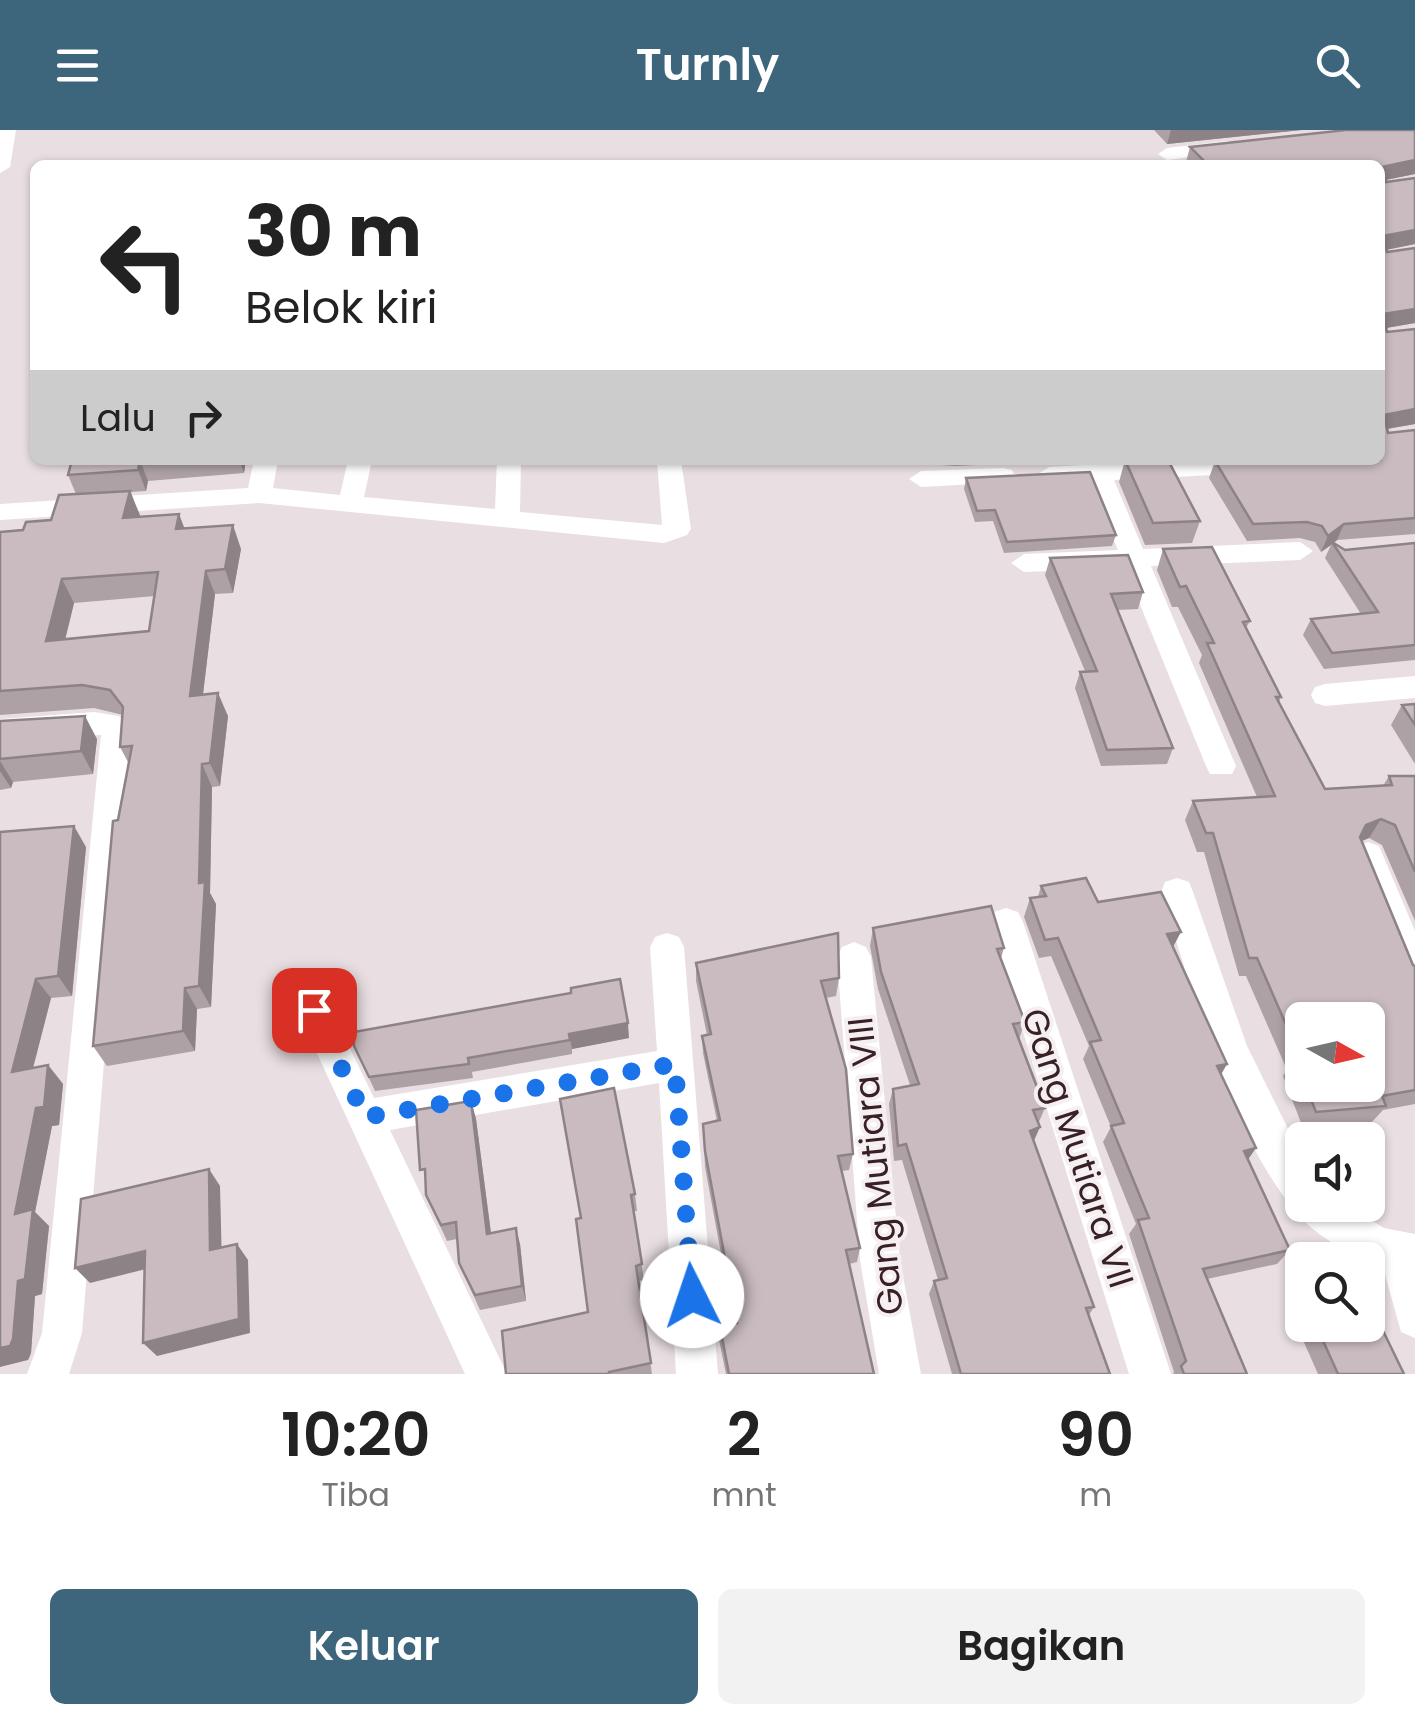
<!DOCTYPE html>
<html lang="id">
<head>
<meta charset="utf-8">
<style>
  :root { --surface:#fff; --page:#f2f2f2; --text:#222; --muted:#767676; --accent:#3d657b }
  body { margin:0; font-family:Poppins,sans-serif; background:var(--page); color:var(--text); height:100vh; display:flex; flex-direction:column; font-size:38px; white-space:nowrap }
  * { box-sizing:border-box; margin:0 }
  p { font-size:32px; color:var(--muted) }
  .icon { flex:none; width:55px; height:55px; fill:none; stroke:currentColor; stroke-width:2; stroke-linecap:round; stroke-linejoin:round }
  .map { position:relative; height:1244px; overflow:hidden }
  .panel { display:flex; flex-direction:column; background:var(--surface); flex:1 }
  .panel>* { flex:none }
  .hud { position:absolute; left:30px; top:30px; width:1355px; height:305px; border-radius:15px; box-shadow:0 2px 8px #0004; background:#fff; color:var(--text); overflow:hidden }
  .needle { width:65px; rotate:98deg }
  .fabs { position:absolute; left:1285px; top:872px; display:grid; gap:20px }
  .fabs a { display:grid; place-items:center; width:100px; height:100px; border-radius:15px; background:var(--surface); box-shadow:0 2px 8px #0004; font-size:50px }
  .pin { position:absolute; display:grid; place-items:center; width:85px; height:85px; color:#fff; margin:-42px; border-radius:20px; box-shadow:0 5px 15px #0006 }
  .me { position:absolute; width:110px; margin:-55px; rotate:356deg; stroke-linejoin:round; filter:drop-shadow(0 0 8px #0008) }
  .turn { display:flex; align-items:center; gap:35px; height:210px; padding:0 50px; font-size:45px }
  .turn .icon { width:130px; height:130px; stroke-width:2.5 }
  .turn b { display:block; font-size:70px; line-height:85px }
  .then { display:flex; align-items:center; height:95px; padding:0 50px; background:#0003; gap:20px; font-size:38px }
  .eta { display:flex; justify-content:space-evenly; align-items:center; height:170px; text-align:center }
  .eta b { font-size:60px; font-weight:600; line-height:70px }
  .cta { display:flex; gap:20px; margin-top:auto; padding:20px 50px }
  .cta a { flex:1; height:115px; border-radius:15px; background:var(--accent); color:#fff; font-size:40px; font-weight:600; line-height:115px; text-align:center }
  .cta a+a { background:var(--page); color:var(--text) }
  header { display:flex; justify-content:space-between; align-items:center; height:130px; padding:0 50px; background:var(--accent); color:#fff; font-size:45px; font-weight:600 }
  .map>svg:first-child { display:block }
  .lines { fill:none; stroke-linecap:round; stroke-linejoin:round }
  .minor { fill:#fff; fill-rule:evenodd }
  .wall { fill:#ada1a5; fill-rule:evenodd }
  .shaded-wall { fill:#8d8386 }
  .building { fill:#c9bbc0; stroke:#8d8386; stroke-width:2.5; fill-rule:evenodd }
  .route { stroke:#1a73e8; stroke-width:18; stroke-dasharray:0 32.4 }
  .labels { text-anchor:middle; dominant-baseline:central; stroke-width:8; stroke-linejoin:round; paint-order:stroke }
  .near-street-label { font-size:35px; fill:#382125; stroke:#f6eff2 }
</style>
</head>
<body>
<header><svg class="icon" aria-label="menu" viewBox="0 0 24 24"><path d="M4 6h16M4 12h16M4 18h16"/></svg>Turnly<svg class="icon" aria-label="search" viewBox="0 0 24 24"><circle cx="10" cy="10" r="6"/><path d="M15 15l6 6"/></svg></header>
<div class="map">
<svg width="1415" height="1244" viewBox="0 0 1415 1244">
  <rect width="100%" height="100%" fill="#e9dfe2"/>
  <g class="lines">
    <g class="minor">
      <path d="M0,0H16L10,37L0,43Z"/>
      <path d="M1227,11L1234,13V21L1167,30L1158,24L1167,18Z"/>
      <path d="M254,330H278L273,358L340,365L348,330H372L364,367L495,379L497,330H521L520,382L662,395L657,330H681L691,399L687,405L664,413L259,373L0,390V374L248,358Z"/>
      <path d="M1081,330H1105L1107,334L1262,330V341L1253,343L1114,350L1143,419L1300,412L1313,421L1300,430L1151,436L1236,636L1232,644H1210L1206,636L1125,438L1024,442L1011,433L1024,424L1118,420L1089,351L1049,353L1037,345L1049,337L1083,335Z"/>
      <path d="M1003,338L1012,340L1015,346L1012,352L921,357L909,349L921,341Z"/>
      <path d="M1415,546V568L1325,576L1315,573L1311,565L1315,557L1325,554Z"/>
      <path d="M94,582L119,586L131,600L82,1203L69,1244H27L42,1203L101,605L0,611V589Z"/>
      <path d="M1368,712L1379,716L1415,801V857L1403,852L1352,725L1357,716Z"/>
      <path d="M1177,748L1189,752L1193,762L1247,916L1302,1027V1075H1346L1384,1098L1415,1104V1208L1401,1202L1383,1137C1356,1126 1325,1112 1304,1091C1233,1016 1193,862 1161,762L1165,752Z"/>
      <path d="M1006,778L1018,782L1023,792L1171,1244H1129L989,792L994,782Z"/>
      <path d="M667,803L679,807L684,817L718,1244H676L659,953L390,1000L507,1244H465L297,880L302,869L314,865L326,869L374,968L657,921L650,817L655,807Z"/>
      <path d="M854,812L866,817L871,827L900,1130L921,1244H879L860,1130L837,827L842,817Z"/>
    </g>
  </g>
  <g class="wall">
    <path d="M1154,0H1302L1167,14Z"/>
    <path d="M1415,0V47V44L1386,50V52L1415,48V117V114L1386,120L1387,122L1415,118V195V193L1386,198L1387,202L1415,199V296V294L1387,299L1388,303L1415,300V404L1337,410L1334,413L1345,420L1415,413V530L1324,539L1303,505L1311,489L1361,484L1325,428L1331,415L1321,422L1315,412L1300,408L1247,411L1209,348L1215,331L1380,330V35H1189L1186,32L1190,17Z"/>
    <path d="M72,330H246L244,343L148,351L146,361L131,362L139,387L179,384L184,398L241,419L233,463L215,464L203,564L228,586L220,656L212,657L210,763L216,774L211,877L197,879L195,921L107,936L93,916L118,690L129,634L120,617L123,585L94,578L0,585V402L23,400L51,390L76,364L68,345ZM155,466L149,501L65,509L74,473Z"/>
    <path d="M861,330H1078L956,336Z"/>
    <path d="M1125,330L1200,391L1192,413L1145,415L1119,352Z"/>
    <path d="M966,348L1116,405L1112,416L1004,423L993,391L975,392L964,359Z"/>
    <path d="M1163,419L1250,491L1246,498L1281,567L1279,572L1325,659L1383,656L1389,646H1415V791L1382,715L1369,708L1362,711L1413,835L1415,836V974L1383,980L1372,992L1303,998L1283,946L1287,940L1246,846H1239L1204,722H1197L1185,690L1193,671L1257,667L1199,533L1202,525L1178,477H1172L1157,440ZM1302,890L1368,955H1302Z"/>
    <path d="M1050,428L1143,462L1138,479L1117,480L1173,618L1167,634L1101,636L1075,558L1080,542L1085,541L1045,445Z"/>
    <path d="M1415,574V634L1391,595L1402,575Z"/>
    <path d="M0,591L97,609L93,644L13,652L11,658L0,660Z"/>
    <path d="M0,702L86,717L72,866L51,868L33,938L48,935L63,954L59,995L52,996L35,1082L49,1096L42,1164L35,1166L31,1223L28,1230Z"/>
    <path d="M1041,756L1098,772L1173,818L1227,934L1221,945L1248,1030L1290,1120L1277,1134L1207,1149L1247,1244H1173L1174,1242L1129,1104L1136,1094L1103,1012L1111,997L1083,929L1089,916L1051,826L1039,828L1024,787L1030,768L1038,767Z"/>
    <path d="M873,798L1004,818L1001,828L1025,892L1019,909L1045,978L1038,994L1033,1011L1094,1177L1089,1185L1110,1244H952L929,1164L934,1151L938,1150L902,1030L894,1031L889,974L893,959L910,955L878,859L870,816Z"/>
    <path d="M696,833L839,848L836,866L826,868L853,1024L849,1040L842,1041L860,1118L857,1132L849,1134L874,1244H726L719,1210L720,1197L734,1194L705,1037L703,994L717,991L703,923L702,906L707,905L696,851Z"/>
    <path d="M629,908L572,919V924L472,942L473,948L375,961L354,916Z"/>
    <path d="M560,969L635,1064L637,1081H633L644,1150L638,1151L652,1244H506L588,1182L581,1088Z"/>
    <path d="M471,971L476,989L491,1103L520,1114L526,1171L480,1180L459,1133L457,1109L447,1111L426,1065Z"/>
    <path d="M1306,1195H1368L1404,1244H1318L1299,1201Z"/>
  </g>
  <g class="shaded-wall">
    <path d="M1171,0H1302L1167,14Z"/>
    <path d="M1415,30V44L1380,51L1382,37Z"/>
    <path d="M1415,100V114L1380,121L1383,106Z"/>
    <path d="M1415,179V193L1380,199L1383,184Z"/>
    <path d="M1415,279V294L1380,300L1384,285Z"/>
    <path d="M140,330L148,351L146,361L138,340Z"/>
    <path d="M239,330H246L244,343Z"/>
    <path d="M130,361L140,385L133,412L123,388Z"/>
    <path d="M179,384L188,408L176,399Z"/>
    <path d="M1344,394L1337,410L1333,413L1332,412L1331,415L1321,422L1328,406Z"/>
    <path d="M233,395L241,419L233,463L225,439Z"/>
    <path d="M206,441L215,464L200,589L190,566Z"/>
    <path d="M62,449L74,473L59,535L46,511Z"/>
    <path d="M218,563L228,586L220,656L210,633Z"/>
    <path d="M85,586L97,609L93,644L81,621Z"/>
    <path d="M0,631L13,652L11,658L0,641Z"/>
    <path d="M202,634L212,657L210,763L216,774L211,877L199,856V753Z"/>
    <path d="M1381,689L1369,708L1354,714L1366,695Z"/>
    <path d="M74,696L86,717L72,866L58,846Z"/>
    <path d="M1181,802L1172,819L1167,804Z"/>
    <path d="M36,849L51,868L27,961L12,942Z"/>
    <path d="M185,858L197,879L195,921L183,901Z"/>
    <path d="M628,893L629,908L572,919L569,904Z"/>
    <path d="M1227,934L1217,950V936Z"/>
    <path d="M48,935L63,954L59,995L52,996L35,1082L49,1096L42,1164L35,1166L31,1223L28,1230L0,1237V1218L15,1084L36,978Z"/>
    <path d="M471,971L476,989L493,1119L487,1104Z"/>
    <path d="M1040,997L1033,1013L1030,1001Z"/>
    <path d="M1256,1018L1245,1034L1244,1021Z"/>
    <path d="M209,1039L220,1056L222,1136L210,1120Z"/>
    <path d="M516,1098L520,1114L526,1171L522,1156Z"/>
    <path d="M237,1114L248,1130L250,1203L157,1226L143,1213Z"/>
    <path d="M145,1121L158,1136L90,1153L75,1138Z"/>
  </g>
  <g class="building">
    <path d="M1346,0H1415V30L1382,37L1386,52L1415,48V100L1383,106L1387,122L1415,118V179L1383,184L1387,202L1415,199V279L1384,285L1388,303L1415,300V388L1344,394L1328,406L1322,396L1307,392L1253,394L1215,331L1380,330V35H1208L1190,17Z"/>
    <path d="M72,330H147H140L138,340L68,345Z"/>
    <path d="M1125,330H1168L1200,391L1153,393Z"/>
    <path d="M1090,342L1116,405L1007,412L995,380L977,381L966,348Z"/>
    <path d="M130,361L123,388L179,384L176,399L233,395L225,439L206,441L190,566L218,563L210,633L202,634L199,753L205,752L199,856L185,858L183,901L93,916L113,691L118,690L132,616L120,617L123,577L110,560L82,555L0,561V402L23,400L26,392L51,390L59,365ZM158,442L149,501L46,511L62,449Z"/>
    <path d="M1332,412L1345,420L1415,413V515L1332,523L1311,489L1378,482Z"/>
    <path d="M1212,417L1250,491L1243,492L1281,567H1276L1325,659L1392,655L1389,646H1415V742L1395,695L1381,689L1366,695L1360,707L1413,835L1415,836V960L1382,966L1386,976L1316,982L1305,955H1368V890H1302V949L1295,929H1301L1257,828H1249L1213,703H1206L1193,671L1275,666L1207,513H1214L1186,456L1180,457L1163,419Z"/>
    <path d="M1128,425L1143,462L1111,464L1173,618L1107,620L1080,542L1097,541L1050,428Z"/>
    <path d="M1415,574V595L1402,575Z"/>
    <path d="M85,586L81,621L0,629V591Z"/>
    <path d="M74,696L58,846L36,849L12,942L48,935L44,977L36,978L15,1084L33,1079L25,1149L18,1151L13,1209L10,1216L0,1218V702Z"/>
    <path d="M1086,748L1098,772L1161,762L1181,802L1167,804L1227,934L1217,936L1256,1018L1244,1021L1290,1120L1203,1139L1247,1244H1184L1181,1236L1186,1231L1138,1090L1149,1088L1111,996L1124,993L1090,912L1101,910L1058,808L1045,810L1030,768L1046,766L1041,756Z"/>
    <path d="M991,776L1004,818L997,819L1025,892L1013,894L1045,978L1033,980L1040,997L1030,1001L1094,1177L1086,1178L1110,1244H961L934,1151L947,1148L906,1014L898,1016L893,959L919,954L881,842L873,798Z"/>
    <path d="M838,803L839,848L821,851L846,939L853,1024L838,1026L860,1118L846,1120L874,1244H729L720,1197L737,1193L705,1021L703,994L720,990L702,906L711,904L696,833Z"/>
    <path d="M620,849L628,893L569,904L570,910L468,928L469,934L369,947L354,916V902L571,863V858Z"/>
    <path d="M614,958L635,1064L631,1065L642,1134L636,1136L651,1233L609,1242V1244H506L502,1201L588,1182L576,1089L581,1088L560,969Z"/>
    <path d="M471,971L487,1104L516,1098L522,1156L475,1165L459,1133L456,1092L441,1095L426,1065L425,1039L420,1040L416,980Z"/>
    <path d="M209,1039L210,1120L237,1114L239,1189L143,1213L145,1121L75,1138L81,1069Z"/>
    <path d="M1371,1176L1404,1244H1338L1316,1195H1368V1177Z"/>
  </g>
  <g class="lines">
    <path class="route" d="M314,880L365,987L675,934L692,1166"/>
  </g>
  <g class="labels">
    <g class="near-street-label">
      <text transform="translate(1078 1018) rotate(72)">Gang Mutiara VII</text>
      <text transform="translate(875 1036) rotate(-96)">Gang Mutiara VIII</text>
    </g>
  </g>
</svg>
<div class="fabs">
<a><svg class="needle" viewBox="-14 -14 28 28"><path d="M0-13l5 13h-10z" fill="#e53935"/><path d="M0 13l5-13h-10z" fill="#767676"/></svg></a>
<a><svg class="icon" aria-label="sound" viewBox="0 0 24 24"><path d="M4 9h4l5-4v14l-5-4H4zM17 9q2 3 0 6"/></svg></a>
<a><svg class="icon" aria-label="search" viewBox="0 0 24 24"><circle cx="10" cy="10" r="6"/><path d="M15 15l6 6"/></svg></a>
</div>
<div class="pin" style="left:314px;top:880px;background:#d93025"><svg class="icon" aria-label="arrive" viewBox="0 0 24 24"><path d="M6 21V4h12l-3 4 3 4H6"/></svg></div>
<svg class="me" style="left:692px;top:1166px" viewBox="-20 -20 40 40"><circle r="19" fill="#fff"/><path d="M0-13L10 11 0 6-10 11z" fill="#1a73e8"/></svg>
<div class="hud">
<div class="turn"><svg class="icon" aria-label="left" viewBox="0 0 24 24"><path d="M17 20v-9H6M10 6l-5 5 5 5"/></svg><div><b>30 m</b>Belok kiri</div></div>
<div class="then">Lalu<svg class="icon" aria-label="right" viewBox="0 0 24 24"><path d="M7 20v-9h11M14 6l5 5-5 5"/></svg></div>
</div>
</div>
<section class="panel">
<div class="eta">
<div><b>10:20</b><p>Tiba</p></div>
<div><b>2</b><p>mnt</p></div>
<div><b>90</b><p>m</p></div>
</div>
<div class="cta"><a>Keluar</a><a>Bagikan</a></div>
</section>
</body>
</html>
